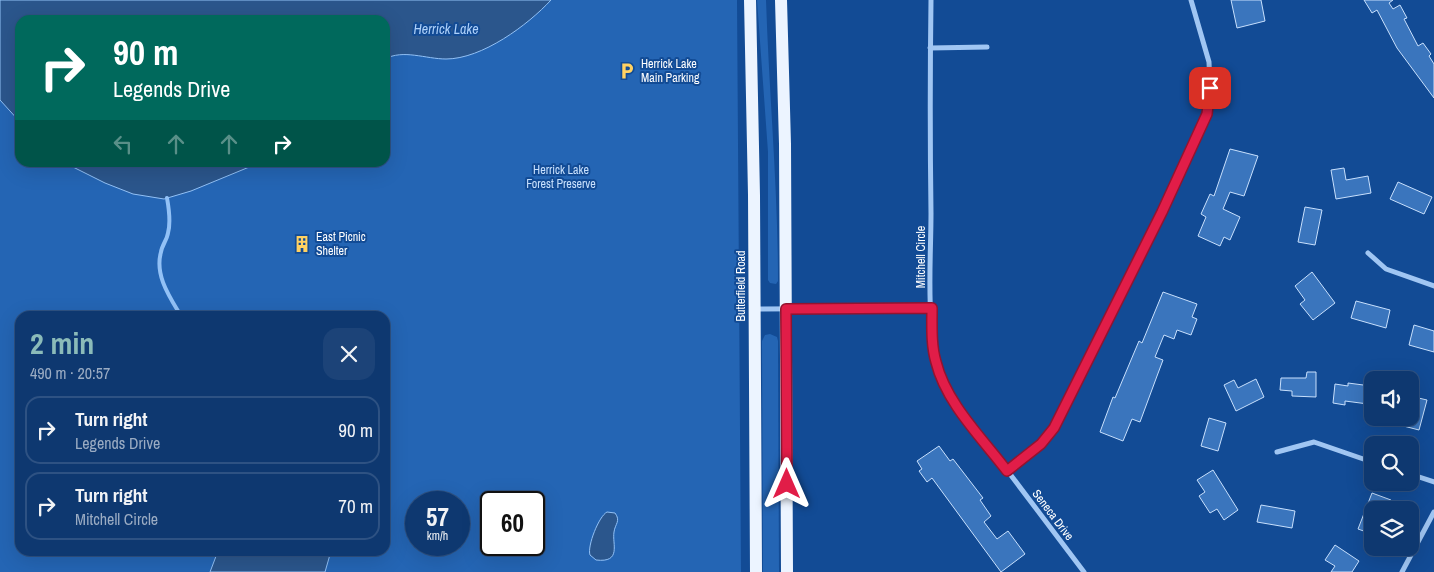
<!DOCTYPE html>
<html lang="en">
<head>
<meta charset="utf-8">
<style>
  :root { --surface:#0e3870; --page:#1c4378; --text:#f1f3f6; --muted:#9bacc3; --line:#2e5283; --accent:#8bbbb9 }
  body { margin:0; font-family:"Archivo Narrow",sans-serif; background:var(--page); color:var(--text); height:100vh; display:flex; flex-direction:column; font-size:19px; white-space:nowrap }
  * { box-sizing:border-box; margin:0 }
  p { font-size:16px; color:var(--muted) }
  .icon { flex:none; width:28px; height:28px; fill:none; stroke:currentColor; stroke-width:2; stroke-linecap:round; stroke-linejoin:round }
  .map { position:relative; flex:1; overflow:hidden }
  .details { position:absolute; left:15px; top:311px; width:375px; height:245px; display:flex; flex-direction:column; background:var(--surface); border-radius:15px; box-shadow:0 5px 20px #0002,0 0 0 1px var(--line) }
  .details>* { flex:none }
  .hud { position:absolute; left:15px; top:15px; width:375px; height:152px; border-radius:15px; box-shadow:0 5px 20px #0002,0 0 0 1px var(--line); background:#00695c; color:#fff; overflow:hidden }
  .buttons { position:absolute; left:1364px; top:371px; display:grid; gap:10px }
  .buttons a { display:grid; place-items:center; width:55px; height:55px; border-radius:10px; background:var(--surface); box-shadow:0 5px 20px #0002,0 0 0 1px var(--line); font-size:25px }
  .speed { position:absolute; left:405px; top:491px; display:flex; gap:10px; font-size:25px; font-weight:700; text-align:center }
  .speed>* { display:grid; place-content:center; width:65px; height:65px; border-radius:50%; background:var(--surface); box-shadow:0 5px 20px #0002,0 0 0 1px var(--line); line-height:1 }
  .speed small { font-size:12px; font-weight:400 }
  .speed .limit { border:2px solid #111; border-radius:8px; background:#fff; color:#111 }
  .pin { position:absolute; display:grid; place-items:center; width:42px; height:42px; color:#fff; margin:-21px; border-radius:10px; box-shadow:0 2px 8px #0006 }
  .me { position:absolute; width:55px; margin:-28px; rotate:0deg; stroke-linejoin:round; filter:drop-shadow(0 0 4px #0008) }
  .turn { display:flex; align-items:center; gap:18px; height:105px; padding:0 15px; font-size:22px }
  .turn .icon { width:65px; height:65px; stroke-width:2.5 }
  .turn b { display:block; font-size:35px; line-height:42px }
  .lanes { display:flex; align-items:center; height:48px; padding:0 15px; background:#0003; justify-content:center; gap:25px; direction:ltr }
  .lanes .off { opacity:.35 }
  .round { display:grid; place-items:center; flex:none; width:52px; height:52px; border-radius:15px; background:var(--page) }
  .overview { display:flex; align-items:center; justify-content:space-between; height:85px; padding:0 15px }
  h1 { font-size:30px; font-weight:700; line-height:38px; color:var(--accent) }
  ul { padding:0; list-style:none }
  li { display:flex; align-items:center; gap:15px; height:68px; margin:0 10px 8px; padding:0 5px; border:2px solid var(--line); border-radius:15px }
  li div { flex:1 }
  li b { display:block; font-size:19px }
  li em { font-style:normal }
  .map>svg:first-child { display:block }
  .green { fill:#2465b4; fill-rule:evenodd }
  .water { fill:#2b568c; stroke:#92c1f6 }
  .lines { fill:none; stroke-linecap:round; stroke-linejoin:round }
  .stream { stroke:#92c1f6; stroke-width:4 }
  .building { fill:#3a75bd; stroke:#c8e0fd }
  .minor { stroke:#a0c6f3; stroke-width:5 }
  .primary { stroke:#ecf4ff; stroke-width:12 }
  .route-casing { stroke:#92132f; stroke-width:12 }
  .route { stroke:#e11d48; stroke-width:9 }
  .labels { text-anchor:middle; dominant-baseline:central; stroke-width:4; stroke-linejoin:round; paint-order:stroke }
  .poi-label { font-size:12px; fill:#fff; stroke:#124b95; text-anchor:start }
  .park-label { font-size:12px; fill:#c8e0fd; stroke:#124b95 }
  .street-label { font-size:12px; fill:#fff; stroke:#124b95 }
  .water-label { font-size:14px; font-style:italic; fill:#add0fa; stroke:#124b95 }
</style>
</head>
<body>
<div class="map">
<svg width="1434" height="572" viewBox="0 0 1434 572">
  <rect width="100%" height="100%" fill="#124b95"/>
  <g class="green">
    <path d="M0,0H737L741,572H0ZM20,20H385V162H20ZM20,316H385V551H20ZM416,502H459V545H416ZM491,502H534V545H491Z"/>
    <path d="M757,0H766C769,94 778,187 778,281L776,284L770,283L768,280V152Z"/>
    <path d="M770,334L777,337L778,341L779,572H763L762,341L765,335Z"/>
  </g>
  <g class="water">
    <path d="M0,0H551C528,25 482,59 446,59C426,59 403,49 385,59V20H20V122L0,100Z"/>
    <path d="M65,163H259L191,191L164,199L133,194L105,183Z"/>
    <path d="M607,512L615,513C621,521 615,524 614,532C612,544 622,563 596,560L590,555C587,546 599,516 607,512Z"/>
    <path d="M218,551H331L325,572H210Z"/>
  </g>
  <g class="lines">
    <path class="stream" d="M167,198C169,209 171,222 168,233C167,240 162,245 161,252C155,273 167,293 178,311"/>
  </g>
  <g class="building">
    <path d="M1231,0H1261L1265,21L1237,28Z"/>
    <path d="M1364,0H1393L1389,3L1393,9L1400,5L1407,18L1404,19L1418,46L1423,43L1431,54L1429,56L1434,64V98L1397,48L1377,10L1372,13Z"/>
    <path d="M1230,149L1258,156L1244,196L1230,192L1223,209L1240,217L1230,240L1224,237L1220,246L1198,236L1206,217L1201,214L1210,194L1214,196Z"/>
    <path d="M1344,168L1346,180L1368,176L1371,193L1336,199L1331,170Z"/>
    <path d="M1398,182L1432,197L1424,214L1390,199Z"/>
    <path d="M1305,207L1322,210L1315,245L1298,242Z"/>
    <path d="M1312,272L1335,303L1313,320L1300,304L1305,300L1295,286Z"/>
    <path d="M1163,292L1197,304L1192,317L1197,319L1191,335L1177,330L1174,339L1164,335L1155,357L1163,360L1157,376L1140,422L1132,419L1123,441L1100,432L1113,397L1115,398L1139,341L1142,343Z"/>
    <path d="M1356,301L1390,310L1386,328L1351,318Z"/>
    <path d="M1414,325L1434,331V352L1409,345Z"/>
    <path d="M1307,372H1316V397L1292,396V391L1280,390L1281,378H1306Z"/>
    <path d="M1256,379L1264,397L1236,411L1224,385L1234,380L1238,388Z"/>
    <path d="M1348,383L1371,386L1368,404L1345,401V405L1333,403L1335,384L1348,386Z"/>
    <path d="M1410,396L1427,400L1419,430L1384,421L1385,418H1410Z"/>
    <path d="M1209,418L1226,423L1218,451L1201,446Z"/>
    <path d="M939,446L950,461L953,459L983,498L980,500L991,516L984,522L997,539L1008,531L1025,554L1001,572L932,478L927,482L919,471L922,469L917,461Z"/>
    <path d="M1213,470L1238,510L1224,520L1217,509L1210,513L1199,496L1205,492L1197,480Z"/>
    <path d="M1372,493L1391,500L1387,510H1372V534L1358,529Z"/>
    <path d="M1261,505L1295,511L1292,528L1257,522Z"/>
    <path d="M1335,545L1359,561L1352,572H1331L1335,566L1325,560Z"/>
  </g>
  <g class="lines">
    <g class="minor">
      <path d="M931,0C930,71 930,142 931,213C931,272 923,338 948,392L1084,572"/>
      <path d="M930,48L987,47"/>
      <path d="M1368,253L1386,269L1434,286"/>
      <path d="M755,309L931,308"/>
      <path d="M1277,452L1314,442L1372,462"/>
      <path d="M1007,471L1041,444L1054,427L1162,212L1207,114L1210,87L1209,62L1191,0"/>
      <path d="M1410,474L1434,482"/>
      <path d="M1402,572L1434,512"/>
    </g>
    <g class="primary">
      <path d="M750,0L754,195L756,572"/>
      <path d="M781,0L785,144L787,572"/>
    </g>
  </g>
  <g class="lines">
    <g class="route-casing">
      <path id="route" d="M787,484L786,309L932,308C932,326 931,345 936,362C946,403 982,438 1007,471L1041,444L1054,428L1162,212L1207,114L1210,88"/>
    </g>
    <use href="#route" class="route"/>
  </g>
  <defs>
    <g id="parking-bare" transform="scale(1.35)"><path d="M-3.5-5.5H1a3.5 3.5 0 0 1 0 7H-1V5.5H-3.5ZM-1-3.4V-.6H.8a1.4 1.4 0 0 0 0-2.8Z" fill="#ffd162" stroke="#124b95" stroke-width="2.5" paint-order="stroke"/></g>
    <g id="building-bare" transform="scale(1.35)"><path d="M-4-6H4V6H1V3H-1V6H-4ZM-2.5-4.3h1.7v1.8h-1.7ZM.8-4.3h1.7v1.8H.8ZM-2.5-1h1.7V.8h-1.7ZM.8-1h1.7V.8H.8Z" fill="#ffd162" stroke="#124b95" stroke-width="2.5" paint-order="stroke"/></g>
  </defs>
  <g fill-rule="evenodd">
    <use href="#parking-bare" x="627" y="71"/>
    <use href="#building-bare" x="302" y="244"/>
  </g>
  <g class="labels">
    <g class="poi-label">
      <text x="641" y="64">Herrick Lake<tspan x="641" dy="14">Main Parking</tspan></text>
      <text x="316" y="237">East Picnic<tspan x="316" dy="14">Shelter</tspan></text>
    </g>
    <g class="park-label">
      <text x="561" y="170">Herrick Lake<tspan x="561" dy="14">Forest Preserve</tspan></text>
    </g>
    <g class="street-label">
      <text transform="translate(921 257) rotate(-90)">Mitchell Circle</text>
      <text transform="translate(741 286) rotate(-90)">Butterfield Road</text>
      <text transform="translate(1053 515) rotate(53)">Seneca Drive</text>
    </g>
    <g class="water-label">
      <text x="446" y="29">Herrick Lake</text>
    </g>
  </g>
</svg>
<div class="buttons">
<a><svg class="icon" aria-label="sound" viewBox="0 0 24 24"><path d="M4 9h4l5-4v14l-5-4H4zM17 9q2 3 0 6"/></svg></a>
<a><svg class="icon" aria-label="search" viewBox="0 0 24 24"><circle cx="10" cy="10" r="6"/><path d="M15 15l6 6"/></svg></a>
<a><svg class="icon" aria-label="layers" viewBox="0 0 24 24"><path d="M12 4l9 5-9 5-9-5zM3 14l9 5 9-5"/></svg></a>
</div>
<div class="speed"><div>57<small>km/h</small></div><div class="limit">60</div></div>
<div class="pin" style="left:1210px;top:88px;background:#d93025"><svg class="icon" aria-label="arrive" viewBox="0 0 24 24"><path d="M6 21V4h12l-3 4 3 4H6"/></svg></div>
<svg class="me" style="left:787px;top:484px" viewBox="-20 -20 40 40"><path d="M0-17L14 15 0 8-14 15z" fill="#e11d48" stroke="#fff" stroke-width="4"/></svg>
<div class="hud">
<div class="turn"><svg class="icon" aria-label="right" viewBox="0 0 24 24"><path d="M7 20v-9h11M14 6l5 5-5 5"/></svg><div><b>90 m</b>Legends Drive</div></div>
<div class="lanes"><svg class="icon off" aria-label="left" viewBox="0 0 24 24"><path d="M17 20v-9H6M10 6l-5 5 5 5"/></svg><svg class="icon off" aria-label="ahead" viewBox="0 0 24 24"><path d="M12 20V5M6 11l6-6 6 6"/></svg><svg class="icon off" aria-label="ahead" viewBox="0 0 24 24"><path d="M12 20V5M6 11l6-6 6 6"/></svg><svg class="icon" aria-label="right" viewBox="0 0 24 24"><path d="M7 20v-9h11M14 6l5 5-5 5"/></svg></div>
</div>
<section class="details">
<div class="overview"><div><h1>2 min</h1><p>490 m · 20:57</p></div><a class="round"><svg class="icon" aria-label="close" viewBox="0 0 24 24"><path d="M6 6l12 12M18 6L6 18"/></svg></a></div>
<ul>
<li><svg class="icon" aria-label="right" viewBox="0 0 24 24"><path d="M7 20v-9h11M14 6l5 5-5 5"/></svg><div><b>Turn right</b><p>Legends Drive</p></div><em>90 m</em></li>
<li><svg class="icon" aria-label="right" viewBox="0 0 24 24"><path d="M7 20v-9h11M14 6l5 5-5 5"/></svg><div><b>Turn right</b><p>Mitchell Circle</p></div><em>70 m</em></li>
</ul>
</section>
</div>
</body>
</html>
